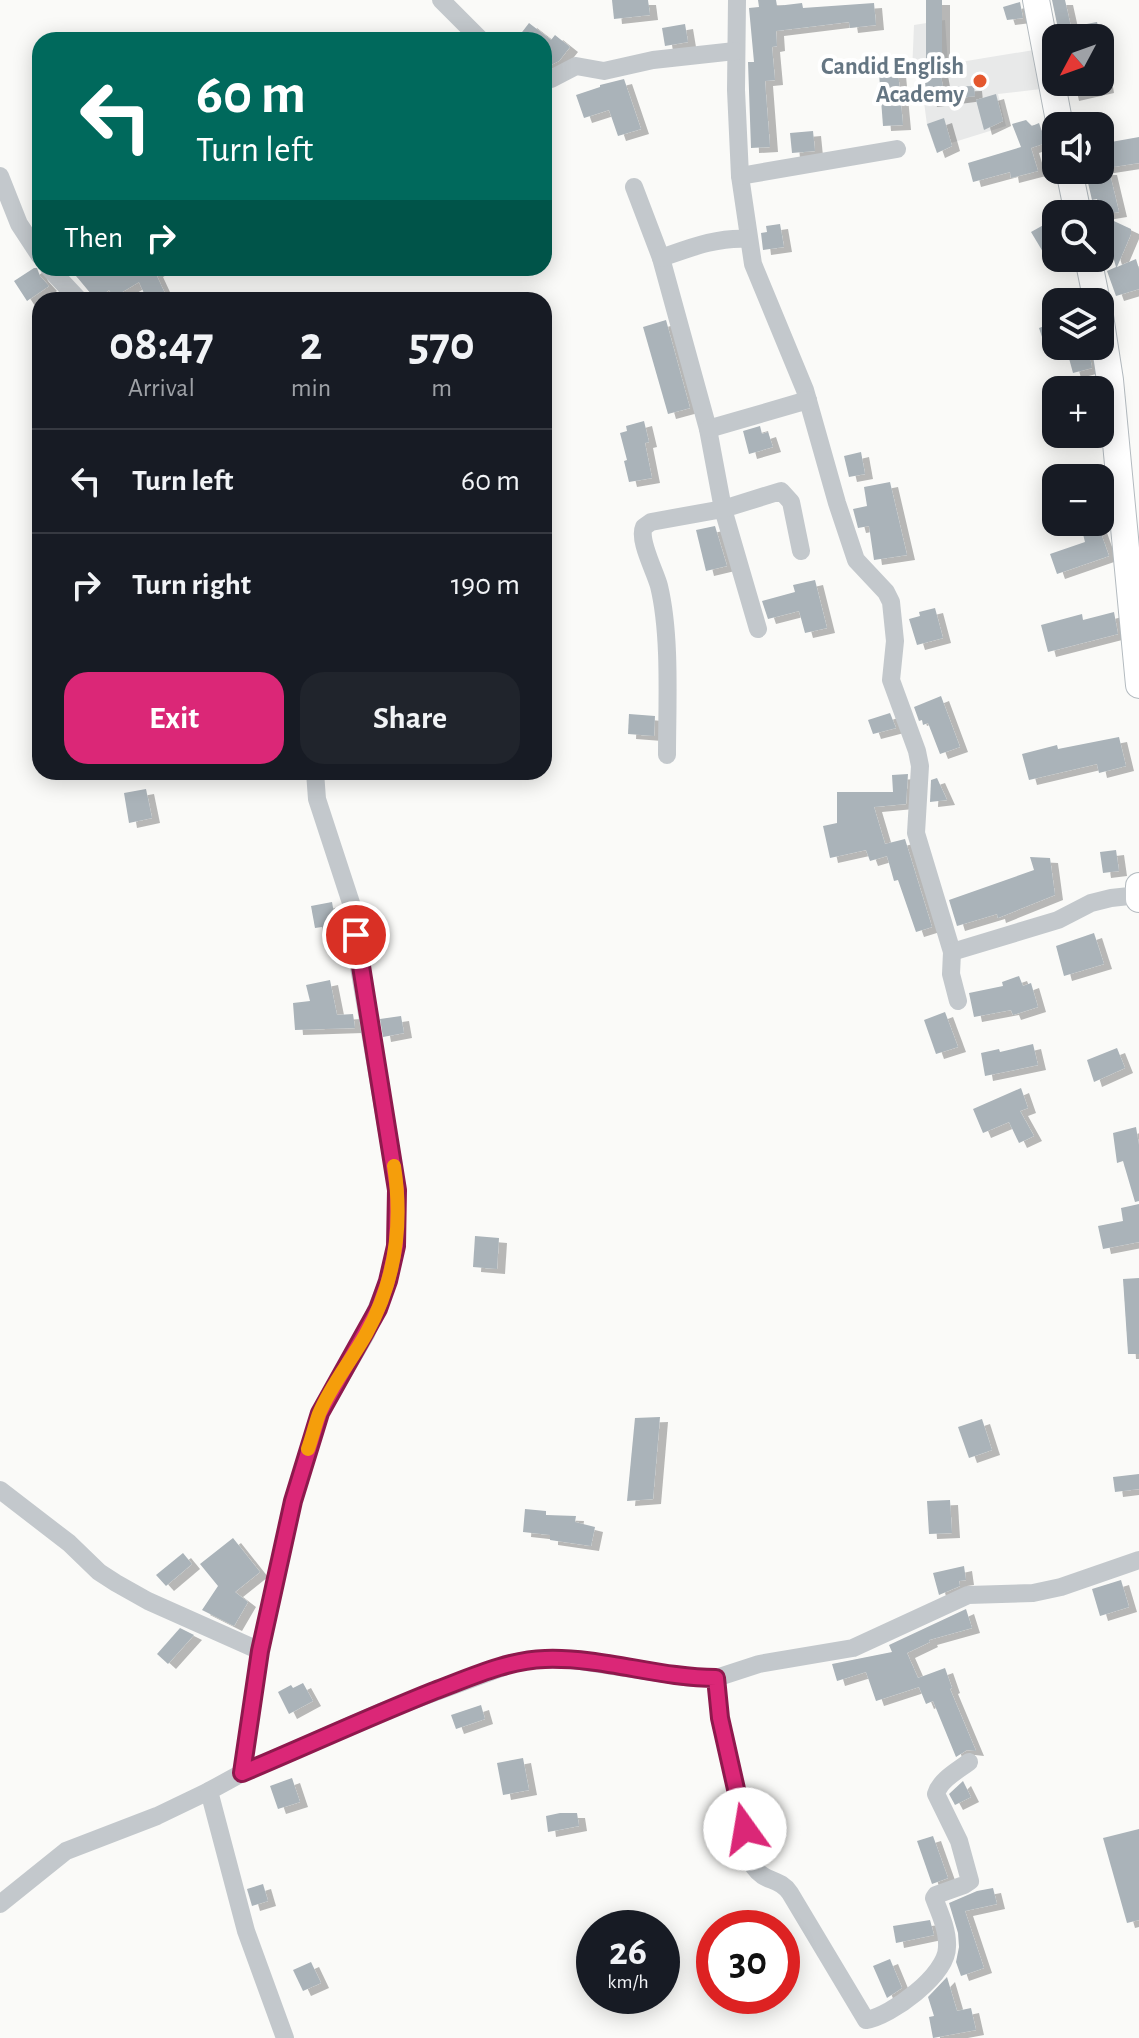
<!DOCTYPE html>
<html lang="en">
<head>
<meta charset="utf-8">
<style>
  :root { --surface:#171b24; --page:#20242c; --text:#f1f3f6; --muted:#9ea1a6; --line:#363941; --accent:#db2777 }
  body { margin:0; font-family:"Alegreya Sans",sans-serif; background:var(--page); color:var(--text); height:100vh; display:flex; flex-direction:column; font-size:30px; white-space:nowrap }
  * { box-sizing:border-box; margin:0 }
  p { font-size:26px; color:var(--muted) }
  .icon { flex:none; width:44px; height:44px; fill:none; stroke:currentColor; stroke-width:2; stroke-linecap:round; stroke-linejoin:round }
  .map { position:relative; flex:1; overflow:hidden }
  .sheet { position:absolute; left:32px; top:292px; width:520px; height:488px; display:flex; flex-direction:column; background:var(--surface); border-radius:24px; box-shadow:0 4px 20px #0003 }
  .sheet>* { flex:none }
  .banner { position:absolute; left:32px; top:32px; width:520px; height:244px; border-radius:24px; box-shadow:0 4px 20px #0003; background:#00695c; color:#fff; overflow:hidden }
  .needle { width:52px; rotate:229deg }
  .tools { position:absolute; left:1042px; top:24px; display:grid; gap:16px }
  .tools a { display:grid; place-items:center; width:72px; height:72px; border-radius:16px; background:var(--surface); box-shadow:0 4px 20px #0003; font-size:40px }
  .speed { position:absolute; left:576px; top:1910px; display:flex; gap:16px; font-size:40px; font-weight:700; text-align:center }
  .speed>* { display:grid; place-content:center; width:104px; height:104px; border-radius:50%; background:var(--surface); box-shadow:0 4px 20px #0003; line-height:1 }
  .speed small { font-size:20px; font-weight:400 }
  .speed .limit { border:12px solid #d22; background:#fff; color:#111 }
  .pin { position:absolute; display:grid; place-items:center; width:68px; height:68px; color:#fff; margin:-34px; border:4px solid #fff; border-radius:50%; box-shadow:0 2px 8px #0007 }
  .me { position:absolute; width:88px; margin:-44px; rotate:347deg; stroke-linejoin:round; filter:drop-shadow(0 0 6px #0008) }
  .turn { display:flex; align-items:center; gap:28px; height:168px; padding:0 32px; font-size:36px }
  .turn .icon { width:104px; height:104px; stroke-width:2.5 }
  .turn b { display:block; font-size:56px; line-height:68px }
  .then { display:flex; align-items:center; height:76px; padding:0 32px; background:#0003; gap:16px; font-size:30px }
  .eta { display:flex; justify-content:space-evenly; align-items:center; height:136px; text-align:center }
  .eta b { font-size:48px; font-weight:600; line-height:56px }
  .primary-button { display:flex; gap:16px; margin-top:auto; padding:16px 32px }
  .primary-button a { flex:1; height:92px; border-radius:24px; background:var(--accent); color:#fff; font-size:32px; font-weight:600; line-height:92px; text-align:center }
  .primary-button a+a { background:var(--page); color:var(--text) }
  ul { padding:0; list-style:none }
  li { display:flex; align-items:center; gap:24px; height:104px; padding:0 32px; border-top:2px solid var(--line) }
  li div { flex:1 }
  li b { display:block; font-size:30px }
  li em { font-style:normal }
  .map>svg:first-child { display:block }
  .built { fill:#e8e9e9 }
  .building { fill:#aab3b9; filter:url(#shadow) }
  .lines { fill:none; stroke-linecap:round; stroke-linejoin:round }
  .secondary-casing { stroke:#b3babf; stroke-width:28 }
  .street { stroke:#c3c8cc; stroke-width:18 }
  .secondary { stroke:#fff; stroke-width:26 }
  .route-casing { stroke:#8e194d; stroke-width:20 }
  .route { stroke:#db2777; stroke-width:14 }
  .slow { stroke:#f59e0b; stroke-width:14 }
  .poi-dot { fill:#e4572e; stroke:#fff; stroke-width:3 }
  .labels { text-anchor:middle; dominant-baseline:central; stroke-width:8; stroke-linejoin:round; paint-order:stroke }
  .poi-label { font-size:24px; font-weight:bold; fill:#657683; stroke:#fff; text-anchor:end }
</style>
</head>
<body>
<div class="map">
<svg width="1139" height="2038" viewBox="0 0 1139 2038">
  <defs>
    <filter id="shadow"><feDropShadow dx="8" dy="5" stdDeviation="0" flood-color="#0004"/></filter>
  </defs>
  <rect width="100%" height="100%" fill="#fafaf8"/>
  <path class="built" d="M945,20L948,64L1034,50L1041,89L998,94L1006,126L935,148L927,125L920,71L912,73L914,25Z"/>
  <g class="building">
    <path d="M612,0H648L650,15L614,19Z"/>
    <path d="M758,0H776L777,6L802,3L803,8L874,3L876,25L850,28L849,22L776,31L777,46L772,47L775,80L765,81L770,147L751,148L748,62H754L749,8L759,7Z"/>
    <path d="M926,0H942V55H937L943,87L974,86L975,96L929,102L921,68L926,67Z"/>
    <path d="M1052,0H1065L1071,27L1097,22L1101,38H1060Z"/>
    <path d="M1020,2L1023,18L1007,20L1003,7Z"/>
    <path d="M529,23L551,40L555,35L570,47L559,61L551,65L544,63V40H516Z"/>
    <path d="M685,24L688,42L665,46L662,28Z"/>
    <path d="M898,71L903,125L883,126L879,73Z"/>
    <path d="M624,79L641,129L618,136L609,110L584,118L576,95L600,87V85Z"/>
    <path d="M1068,82H1105L1106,88L1071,96Z"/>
    <path d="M996,94L1003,121L984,130L976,100Z"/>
    <path d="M944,118L952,146L937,153L927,124Z"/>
    <path d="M1026,120L1032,126L1039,123L1046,143L1031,148L1038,171L1011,178L1010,172L973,182L968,163L1021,147L1012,124Z"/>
    <path d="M813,131L815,151L792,153L790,133Z"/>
    <path d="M1139,137V163L1100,169V144Z"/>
    <path d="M1085,170H1109L1119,212L1101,215L1097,199L1092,200Z"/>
    <path d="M1101,215L1131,229V234L1117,267L1136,259L1139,269V289L1116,296L1107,271L1116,267Z"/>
    <path d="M1056,218V246L1043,252L1031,232Z"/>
    <path d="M780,224L784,247L763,250L761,233L767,232L766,226Z"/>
    <path d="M34,268H37L40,276L49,286L27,301L14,281Z"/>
    <path d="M65,268H162L155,272L168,300H147L139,282L114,297L109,290L96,300L72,271L70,273Z"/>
    <path d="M666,320L690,408L668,414L643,327Z"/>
    <path d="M1056,322V342L1045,346L1039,328Z"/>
    <path d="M1088,346L1092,368L1073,373L1067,351Z"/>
    <path d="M644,421L649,442L645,443L652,478L629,482L624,461L627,460L620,433L627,431L626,426Z"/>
    <path d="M760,426L762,434L768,432L773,447L749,454L743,431Z"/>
    <path d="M861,452L865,474L849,477L844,456Z"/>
    <path d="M890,482L907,555L874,560L869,526L858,528L853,509L867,506L864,487Z"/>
    <path d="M1080,522H1097L1109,556L1057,574L1050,554L1085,542Z"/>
    <path d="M715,526L727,566L706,571L696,530Z"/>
    <path d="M815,580L827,628L805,633L799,611L768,619L762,601L795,592L793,585Z"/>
    <path d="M935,608L943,638L917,645L909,619L920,616L919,612Z"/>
    <path d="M1114,612L1118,634L1048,652L1041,625L1082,614L1083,620Z"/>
    <path d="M941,696L960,747L940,754L928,723L923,725L922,720L919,721L914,707Z"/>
    <path d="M890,713L896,728L873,734L868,720Z"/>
    <path d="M629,714L655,716L654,736L628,734Z"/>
    <path d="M1119,737L1126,766L1099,773L1097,764L1029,780L1022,754L1057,745L1058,749Z"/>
    <path d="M908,774L906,804L874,807L885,844L905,839L932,927L916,932L898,880L894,881L887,856L870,861L866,850L830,858L823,826L837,823V792H893L892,775Z"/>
    <path d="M937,778L947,800L930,802L931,780Z"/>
    <path d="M146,789L152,818L129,823L124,793Z"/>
    <path d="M1116,850L1119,871L1103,873L1100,852Z"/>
    <path d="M1030,857L1050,858L1055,895L998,918L997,914L957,926L949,900L1034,870Z"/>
    <path d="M332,902L336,925L315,928L311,906Z"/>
    <path d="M1094,933L1104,964L1064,976L1056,946Z"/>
    <path d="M1019,976L1023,986L1031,983L1038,1007L1013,1015L1011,1010L974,1017L969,993L1003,986L1002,982Z"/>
    <path d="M330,980L337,1015L353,1014L355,1028L295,1030L293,1003L310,1001L306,985Z"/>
    <path d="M945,1012L958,1047L936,1054L924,1020Z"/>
    <path d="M401,1016L404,1033L383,1037L380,1019Z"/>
    <path d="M1033,1044L1038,1065L985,1076L981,1053L999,1049L1000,1052Z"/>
    <path d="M1117,1048L1125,1068L1094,1082L1087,1060Z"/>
    <path d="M1021,1088L1028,1108L1020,1111L1034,1136L1019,1143L1009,1122L983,1133L973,1109Z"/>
    <path d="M1136,1127L1139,1145V1201L1135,1202L1123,1161L1117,1163L1113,1133Z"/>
    <path d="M1139,1204V1242L1103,1249L1098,1226L1123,1221L1121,1208Z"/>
    <path d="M475,1236L499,1238L497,1269L473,1267Z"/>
    <path d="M1139,1278V1354H1128L1123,1279Z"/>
    <path d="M660,1417L653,1499L627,1501L635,1418Z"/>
    <path d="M982,1419L992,1450L969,1458L958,1427Z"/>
    <path d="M1139,1474V1489L1115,1492L1113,1477Z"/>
    <path d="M950,1500L952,1533L929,1534L927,1501Z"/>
    <path d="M525,1509L546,1511V1515L576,1516L575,1522L595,1527L591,1546L550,1540V1535L523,1532Z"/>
    <path d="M233,1538L260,1572L235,1592L248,1602L234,1626L202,1610L218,1586L200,1564Z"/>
    <path d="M183,1553L192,1564L166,1586L156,1575Z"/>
    <path d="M964,1566L966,1580L959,1581L960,1586L939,1595L933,1573Z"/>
    <path d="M1121,1580L1129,1607L1100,1616L1092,1589Z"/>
    <path d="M966,1609L972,1628L929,1640L930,1642L907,1653L918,1678L945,1668L952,1688L950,1689L976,1751L967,1750L956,1757L933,1701L926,1704L919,1687L876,1701L866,1672L837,1681L832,1664L892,1652L889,1645Z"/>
    <path d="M180,1628L194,1635L168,1664L157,1654Z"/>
    <path d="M303,1683L313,1701L289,1714L278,1692L291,1685L293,1688Z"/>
    <path d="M481,1705L485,1719L456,1729L451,1715Z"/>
    <path d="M523,1758L529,1790L503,1795L497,1763Z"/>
    <path d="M292,1778L300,1802L278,1809L270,1786Z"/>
    <path d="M963,1781L971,1797L955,1805L949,1794Z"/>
    <path d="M560,1813H577L579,1826L548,1832L546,1816Z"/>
    <path d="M1139,1829V1920L1127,1923L1103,1838Z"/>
    <path d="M933,1836L948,1878L932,1884L917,1841Z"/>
    <path d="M263,1884L268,1901L252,1906L247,1889Z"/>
    <path d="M993,1888L997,1904L965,1911L984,1968L961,1976L956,1962L959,1947L958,1933L949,1903L977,1891Z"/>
    <path d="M930,1920L934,1935L896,1943L893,1926Z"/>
    <path d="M890,1959L902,1988L887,1998L873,1966Z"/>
    <path d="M311,1962L321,1983L303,1991L293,1970Z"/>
    <path d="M947,1977L957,2011L971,2008L976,2030L933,2038L929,2017L934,2016L928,1997Z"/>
  </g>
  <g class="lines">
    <g class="secondary-casing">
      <g id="secondary">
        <path d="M1036,0L1060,126"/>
        <path d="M1069,170L1078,214"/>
        <path d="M1088,258L1097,302"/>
        <path d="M1100,316L1110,380L1139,685"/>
        <path d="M1139,886V899"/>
      </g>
    </g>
    <g class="street">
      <path d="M441,0L481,40"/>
      <path d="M737,0L736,90L740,176L753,264L805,390L837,503L856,560L886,592L891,602L895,641L891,680L917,751L920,766L916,833L952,952L951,974L958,1001"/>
      <path d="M544,75L551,79L576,66L604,71L653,60L735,51"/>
      <path d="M0,176L19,224L40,256"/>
      <path d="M740,176L897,149"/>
      <path d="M634,187L661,258L708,429L723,509L758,629"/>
      <path d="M661,258C690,248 717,237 748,239"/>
      <path d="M49,268L79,300"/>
      <path d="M708,429L808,400"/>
      <path d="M667,755C667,704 671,636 659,586C655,571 638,540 644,527L651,522L723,509L781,491L791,502L801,551"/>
      <path d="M952,952L1058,920L1091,903L1111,898L1139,895"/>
      <path d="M0,1490L69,1543L99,1572L116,1583L148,1601L260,1651"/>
      <path d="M716,1678L720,1718L754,1867C765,1883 779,1877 790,1893L866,2020C891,2016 947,1975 947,1947C948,1931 940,1913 934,1898L936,1895L964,1885L970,1881L959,1841L936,1794C940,1780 957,1771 969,1762"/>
      <path d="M242,1773L381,1712L517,1662L545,1659L574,1660L692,1678H716L759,1664L853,1648L968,1595L1033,1593L1061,1587L1139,1560"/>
      <path d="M0,1904L66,1851L157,1816L209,1791"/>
      <path d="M285,2038L246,1931L209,1791L242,1773L260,1651L293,1501L320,1413L366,1334L388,1281L396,1246L397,1190L358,961L353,909L317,799L315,772"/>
    </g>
    <use href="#secondary" class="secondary"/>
  </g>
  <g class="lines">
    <g class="route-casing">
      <path id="route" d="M356,935L397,1190L396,1246L388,1281L378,1309L320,1413L293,1501L260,1651L242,1773C306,1746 369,1717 434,1691C469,1678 507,1660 545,1659C603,1657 659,1678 716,1678L720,1718L745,1829"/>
    </g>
    <use href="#route" class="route"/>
    <path class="slow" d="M308,1449C312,1438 315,1425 319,1414C331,1385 351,1361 366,1334C395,1282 403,1224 394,1166"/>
  </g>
  <circle class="poi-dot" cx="980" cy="81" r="8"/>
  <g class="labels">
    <g class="poi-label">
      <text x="964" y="67">Candid English<tspan x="964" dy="28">Academy</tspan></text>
    </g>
  </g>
</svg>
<div class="tools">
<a><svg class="needle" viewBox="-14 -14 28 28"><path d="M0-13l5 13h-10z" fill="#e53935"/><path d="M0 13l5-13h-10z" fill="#9ea1a6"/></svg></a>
<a><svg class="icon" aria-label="sound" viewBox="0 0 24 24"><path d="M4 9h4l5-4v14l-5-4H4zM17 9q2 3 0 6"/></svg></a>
<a><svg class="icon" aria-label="search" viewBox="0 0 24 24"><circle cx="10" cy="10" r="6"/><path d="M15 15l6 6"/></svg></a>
<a><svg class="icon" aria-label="layers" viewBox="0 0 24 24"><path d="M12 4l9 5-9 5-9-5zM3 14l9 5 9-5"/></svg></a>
<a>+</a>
<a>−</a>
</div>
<div class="speed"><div>26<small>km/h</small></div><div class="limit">30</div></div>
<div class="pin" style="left:356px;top:935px;background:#d93025"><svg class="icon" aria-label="arrive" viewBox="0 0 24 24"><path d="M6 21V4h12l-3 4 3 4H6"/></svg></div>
<svg class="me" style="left:745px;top:1829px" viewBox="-20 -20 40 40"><circle r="19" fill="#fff"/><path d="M0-13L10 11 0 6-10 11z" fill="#db2777"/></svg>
<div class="banner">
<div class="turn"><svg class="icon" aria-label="left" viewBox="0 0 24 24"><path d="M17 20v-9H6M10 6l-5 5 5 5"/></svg><div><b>60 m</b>Turn left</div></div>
<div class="then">Then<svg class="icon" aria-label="right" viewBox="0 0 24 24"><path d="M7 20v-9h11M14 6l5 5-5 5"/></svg></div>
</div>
<section class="sheet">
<div class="eta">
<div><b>08:47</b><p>Arrival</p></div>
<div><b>2</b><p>min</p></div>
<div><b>570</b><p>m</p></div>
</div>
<ul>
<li><svg class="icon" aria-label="left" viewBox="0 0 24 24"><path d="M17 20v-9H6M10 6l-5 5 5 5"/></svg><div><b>Turn left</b></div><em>60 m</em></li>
<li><svg class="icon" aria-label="right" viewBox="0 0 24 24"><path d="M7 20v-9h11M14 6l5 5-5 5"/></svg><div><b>Turn right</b></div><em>190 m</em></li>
</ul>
<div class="primary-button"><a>Exit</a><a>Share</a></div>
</section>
</div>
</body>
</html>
